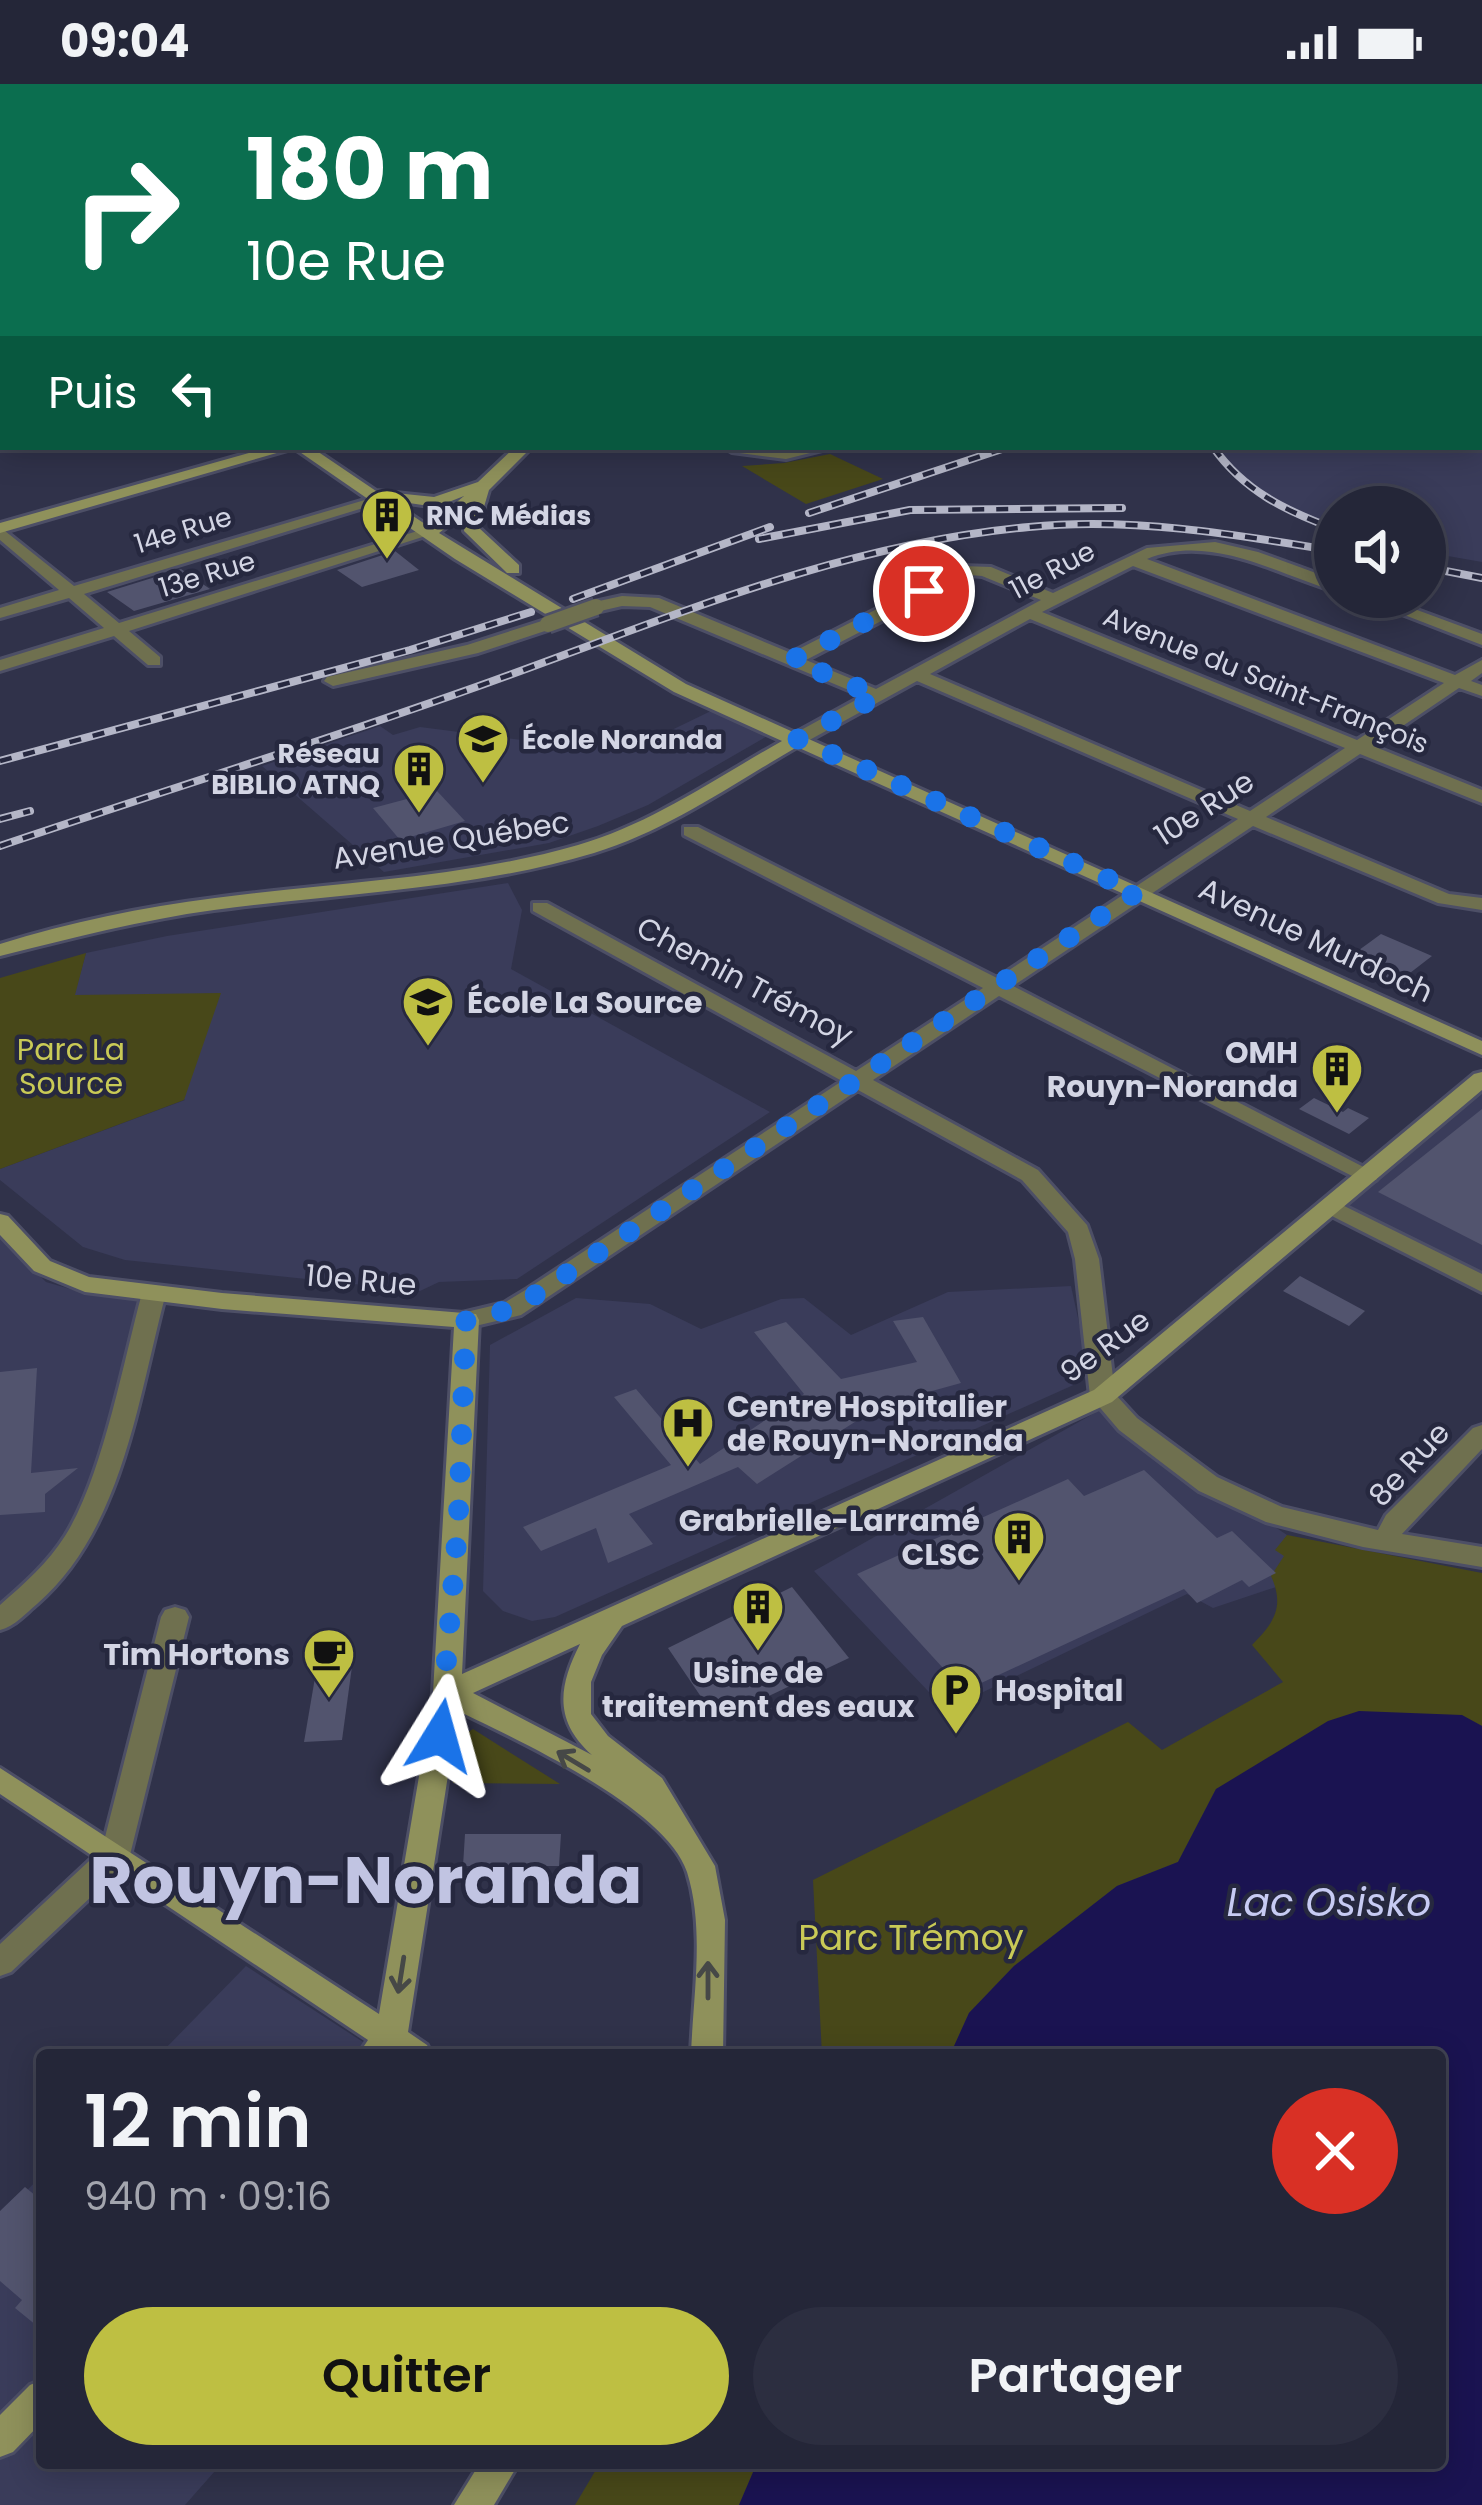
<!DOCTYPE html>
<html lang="fr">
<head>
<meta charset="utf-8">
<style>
  :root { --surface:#242638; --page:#2c2e40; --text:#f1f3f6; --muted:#a3a5ae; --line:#414353; --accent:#bebf42 }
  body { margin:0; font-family:Poppins,sans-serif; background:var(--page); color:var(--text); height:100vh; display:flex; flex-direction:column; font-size:45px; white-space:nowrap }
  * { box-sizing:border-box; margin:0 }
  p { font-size:39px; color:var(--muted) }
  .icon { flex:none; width:66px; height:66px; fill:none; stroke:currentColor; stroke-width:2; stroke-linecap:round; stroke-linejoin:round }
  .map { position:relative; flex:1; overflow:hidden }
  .panel { position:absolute; left:36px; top:1965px; width:1410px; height:420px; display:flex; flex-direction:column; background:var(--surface); border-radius:12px; box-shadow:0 6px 30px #0003,0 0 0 3px var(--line) }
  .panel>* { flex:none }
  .banner { position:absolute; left:0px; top:0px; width:1482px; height:366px; box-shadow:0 6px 30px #0003,0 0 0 3px var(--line); background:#0b6e4f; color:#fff; overflow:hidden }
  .tools { position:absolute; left:1314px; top:402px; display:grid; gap:24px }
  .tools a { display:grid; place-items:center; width:132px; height:132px; border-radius:50%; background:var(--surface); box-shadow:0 6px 30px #0003,0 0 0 3px var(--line); font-size:60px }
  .pin { position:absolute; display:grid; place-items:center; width:102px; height:102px; color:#fff; margin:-51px; border:6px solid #fff; border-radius:50%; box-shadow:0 3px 12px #0007 }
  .me { position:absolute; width:132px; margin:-66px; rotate:8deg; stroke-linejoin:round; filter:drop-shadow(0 0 9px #0008) }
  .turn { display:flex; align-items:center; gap:42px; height:252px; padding:0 48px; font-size:54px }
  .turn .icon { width:156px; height:156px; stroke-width:2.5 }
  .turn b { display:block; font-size:84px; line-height:102px }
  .then { display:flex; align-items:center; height:114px; padding:0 48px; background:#0003; gap:24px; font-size:45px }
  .round { display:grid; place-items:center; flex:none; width:126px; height:126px; border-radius:63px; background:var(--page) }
  .overview { display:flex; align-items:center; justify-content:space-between; height:204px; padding:0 48px }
  h1 { font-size:72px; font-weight:600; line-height:90px }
  .primary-button { display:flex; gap:24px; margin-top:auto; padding:24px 48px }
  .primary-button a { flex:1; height:138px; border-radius:72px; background:var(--accent); color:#111; font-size:48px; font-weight:600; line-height:138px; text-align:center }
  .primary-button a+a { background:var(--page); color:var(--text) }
  .status { display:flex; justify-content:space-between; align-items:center; height:84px; padding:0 60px; background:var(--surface); direction:ltr }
  .status svg { height:33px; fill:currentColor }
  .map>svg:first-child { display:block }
  .built { fill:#3a3c5a }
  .green { fill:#484819 }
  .water { fill:#1a1351 }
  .building { fill:#52546e }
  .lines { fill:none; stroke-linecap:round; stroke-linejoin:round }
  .street-casing { stroke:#4d4f66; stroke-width:6 }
  .secondary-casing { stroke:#4d4f66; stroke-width:6 }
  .highway-casing { stroke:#4d4f66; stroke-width:6 }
  .street { fill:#6f704f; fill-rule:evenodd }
  .secondary { fill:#8f915b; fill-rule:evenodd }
  .highway { fill:#bfc06b; fill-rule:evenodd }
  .rail-casing { stroke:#b4b6c7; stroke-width:8 }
  .rail { stroke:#26283f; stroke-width:4.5; stroke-dasharray:12; stroke-linecap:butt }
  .street-bridge-casing { stroke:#4d4f66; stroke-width:21; stroke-linecap:butt }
  .street-bridge { stroke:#6f704f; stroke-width:16 }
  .oneway { stroke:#464847 }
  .route { stroke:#1a73e8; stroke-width:21; stroke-dasharray:0 37.8 }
  .labels { text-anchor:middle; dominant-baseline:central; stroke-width:9; stroke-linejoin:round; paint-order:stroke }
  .far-poi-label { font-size:27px; font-weight:bold; fill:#d3d5e4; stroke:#26283f; text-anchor:start }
  .far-street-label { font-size:27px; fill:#d3d5e4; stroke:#26283f }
  .street-label { font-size:30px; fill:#d3d5e4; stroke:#26283f }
  .poi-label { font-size:30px; font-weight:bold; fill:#d3d5e4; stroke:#26283f; text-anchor:start }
  .park-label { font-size:30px; fill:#c9ca56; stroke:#26283f }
  .near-park-label { font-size:36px; fill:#c9ca56; stroke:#26283f }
  .near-water-label { font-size:39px; font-style:italic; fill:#c7cbf3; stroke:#26283f }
  .near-town-label { font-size:66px; font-weight:bold; fill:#c1c4e2; stroke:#26283f }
</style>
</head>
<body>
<div class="status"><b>09:04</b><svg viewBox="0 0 49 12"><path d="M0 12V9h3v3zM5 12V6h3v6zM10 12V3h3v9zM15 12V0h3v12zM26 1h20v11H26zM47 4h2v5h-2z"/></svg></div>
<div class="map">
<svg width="1482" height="2421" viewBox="0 0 1482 2421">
  <rect width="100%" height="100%" fill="#30324a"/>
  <g class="built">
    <path d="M1482,213V478L1425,468V423H1335V445L1292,430L1245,401L1213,363H1479Z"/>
    <path d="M713,626L769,651L648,721L598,742L549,759L384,788L262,682L380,642L393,651L420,643L552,660L649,657Z"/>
    <path d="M508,799L522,826L511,885L770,1028L517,1195L439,1198L420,1207L125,1176L83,1163L0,1096V1085L185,1016L74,912L86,869L167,852Z"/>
    <path d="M1482,995V1200L1330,1122Z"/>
    <path d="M0,1152L46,1198L77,1207L154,1209L98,1416L0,1536Z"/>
    <path d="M1071,1202L1090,1289L1078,1299L555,1533L532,1537L503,1527L483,1507L490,1261L576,1214L650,1220L701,1245L781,1215L804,1214L851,1251L948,1208Z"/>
    <path d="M1100,1326L1287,1451L1285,1500L1213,1524L1187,1510L946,1626L814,1487Z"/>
    <path d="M246,1882L383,1971H159Z"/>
    <path d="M42,2091V2379H222L185,2421H0V2134Z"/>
  </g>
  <g class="green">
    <path d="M830,370L883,395L806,420L742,382L784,379Z"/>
    <path d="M86,869L75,911L221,909L184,1016L0,1085V894Z"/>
    <path d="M1287,1451L1482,1489V1642L1461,1631L1216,1705L1178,1778L1117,1802L1014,1882L969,1929L950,1971H822L813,1796L1128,1638L1162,1666L1283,1598L1252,1561C1274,1539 1285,1523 1271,1492L1284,1472L1275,1466Z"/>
    <path d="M473,1645L560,1700L453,1699L457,1655Z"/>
    <path d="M600,2379H757L739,2421H575Z"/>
  </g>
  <path class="water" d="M1359,1627L1462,1631L1482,1642V2421H739L757,2379H1440V1971H950L969,1929L1014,1882L1117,1802L1178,1778L1216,1705L1328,1637Z"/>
  <g class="building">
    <path d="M395,467L419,486L362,503L337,486Z"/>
    <path d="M181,485L210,505L134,527L107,508Z"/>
    <path d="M437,707L465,737L400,756L373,724Z"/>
    <path d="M1381,850L1432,872L1397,899L1344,877Z"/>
    <path d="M1314,1014L1343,1028L1348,1024L1369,1034L1349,1050L1299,1025Z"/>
    <path d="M1482,1025V1161L1378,1108Z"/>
    <path d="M1300,1192L1365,1227L1349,1242L1283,1207Z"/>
    <path d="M923,1233L961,1299L903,1315L858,1336L757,1400L738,1383L629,1430L653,1460L608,1479L596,1444L541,1467L523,1443L671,1381L614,1313L636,1305L700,1380L804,1310L754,1248L786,1238L841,1295L917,1278L893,1237Z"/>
    <path d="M37,1284L31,1389L78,1384L45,1410V1428L0,1431V1288Z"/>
    <path d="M1144,1386L1217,1454L1232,1447L1276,1489L1249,1503L1242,1496L1197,1519L1184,1505L964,1607L857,1490L1068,1395L1084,1412Z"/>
    <path d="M792,1503L849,1574L750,1621L714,1632L668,1564Z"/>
    <path d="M353,1575L342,1656L304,1658L318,1576Z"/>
    <path d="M465,1750H561L559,1782H463Z"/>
    <path d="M25,2103L42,2117V2246L15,2224L22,2216L0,2197V2127Z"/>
  </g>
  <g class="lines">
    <g class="street-casing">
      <g id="street">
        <rect x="0" y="94" width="3" height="8"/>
        <rect x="0" y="158" width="3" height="8"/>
        <path d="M3,243V252L0,253V244Z"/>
        <path d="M724,363H834L786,375L732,368Z"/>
        <path d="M375,413L389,416L84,510L119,539L424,445L438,448L129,547L160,573V581H148L114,552L0,587V576L104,544L69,514L0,534V524L59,506L0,456V443L74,502Z"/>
        <path d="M1215,458L1258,468L1335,496V507C1276,490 1211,449 1147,475L1455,591L1482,576V589L1471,597L1482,601V612L1459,604L1373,662L1482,706V719L1360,670L1266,733L1449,810L1482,814V826L1438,819L1253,742L1013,902L1379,1091L1376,1096H1360L999,912L873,996L1038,1086L1087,1141L1099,1175L1115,1310L1137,1334L1217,1393L1282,1423L1378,1446L1386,1431L1473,1344L1482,1341V1365L1402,1450L1482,1463V1483L1363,1463L1266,1438L1199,1407L1119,1346L1090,1312L1075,1175L1068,1148L1022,1096L858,1006L521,1231L467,1244L458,1242L455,1236L458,1230L504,1219L527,1205L842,997L533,827V819H547L856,987L983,904L684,751V743H698L997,894L1238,735L917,597L804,659H792V651L863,612L650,523L622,522L596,528L588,523L590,519L622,512L659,514L791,569L961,482L991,483L1053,509L1147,464ZM1133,482L1444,599L1357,656L1042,528ZM970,491L982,492L1041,516L876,605L806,576ZM1030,535L1345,664L1250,727L930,590Z"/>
        <path d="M1358,513H1382L1482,550V561Z"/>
        <path d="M548,535L554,536V544L478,569L333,602L324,597L327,593L467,561Z"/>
        <path d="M1330,1115L1482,1190V1208L1322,1127L1318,1122L1322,1117Z"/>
        <path d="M154,1201L166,1209C138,1314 123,1445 37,1520C25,1530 15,1542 0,1546V1521C24,1500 48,1479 65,1452C102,1394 123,1279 142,1209Z"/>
        <path d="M175,1523L185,1526L189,1533L130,1771L126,1780L11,1888L0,1892V1860L102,1765L161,1533L165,1526Z"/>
      </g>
    </g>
    <g class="secondary-casing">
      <g id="secondary">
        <rect x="0" y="220" width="3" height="8"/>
        <path d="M270,363H311L376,407L434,413L478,398L515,363H532L489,406L478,443L519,481V489H507L464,447L467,427L439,449L686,600L1482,957V971L797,663C731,701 667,747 594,769C471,806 341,809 214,826C141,836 72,854 0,872V860C71,838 142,823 215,814C336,798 460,795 578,761C651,740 716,694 782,657L674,608L455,475L294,364L0,449V439ZM464,412L428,442L389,416L436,423Z"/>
        <path d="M1482,988V1006L1112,1318L622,1542L602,1571L591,1598V1630L608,1652L662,1694L715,1782L725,1836L723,1971H691C693,1912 705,1845 687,1788C666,1724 518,1656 458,1627L408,1948L427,1961L432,1971H358L368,1956L0,1710V1684L379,1930L433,1609L454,1243L222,1225L85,1208L34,1187L0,1151V1130L8,1132L50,1177L89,1193L222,1209L476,1230L479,1236L462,1590L1094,1306L1474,990ZM580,1560C558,1603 554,1637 592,1671L473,1609Z"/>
        <path d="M42,2296V2338L13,2368L0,2373V2331L30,2301Z"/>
        <path d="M480,2379H519L494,2421H454Z"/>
      </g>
    </g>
    <g class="highway-casing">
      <g id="highway">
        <path d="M1289,0H1310L1312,3H1291Z"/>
        <path d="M1348,0H1396L1346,3Z"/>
      </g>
    </g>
    <use href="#street" class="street"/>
    <use href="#secondary" class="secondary"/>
    <use href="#highway" class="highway"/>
    <g class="rail-casing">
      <g id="rail">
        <path d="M1213,363C1244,407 1286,427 1335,445"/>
        <path d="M809,429L1008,363"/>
        <path d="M759,455L910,426L1122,424"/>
        <path d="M1425,483L1482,494"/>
        <path d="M573,515L770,443"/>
        <path d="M0,677L410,566L531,528"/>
        <path d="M0,735L30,727"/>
        <path d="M0,762C163,707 328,656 490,598C666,535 840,460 1029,443C1131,433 1234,450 1335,467"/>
      </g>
    </g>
    <use href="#rail" class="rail"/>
    <g class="street-bridge-casing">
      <path id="street-bridge" d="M548,540L596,523"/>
    </g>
    <use href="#street-bridge" class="street-bridge"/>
  </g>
  <defs><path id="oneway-shaft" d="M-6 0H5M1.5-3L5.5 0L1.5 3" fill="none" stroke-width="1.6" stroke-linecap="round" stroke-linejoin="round" transform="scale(3)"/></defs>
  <g class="oneway">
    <use href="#oneway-shaft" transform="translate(573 1677) rotate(-149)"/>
    <use href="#oneway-shaft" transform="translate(401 1891) rotate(99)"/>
    <use href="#oneway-shaft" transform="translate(708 1896) rotate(-90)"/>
  </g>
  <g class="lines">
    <path class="route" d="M440,1652L458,1442L466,1236L512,1225L535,1211L1137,808L798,655L878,612L792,576L924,507"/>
  </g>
  <defs>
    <g id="building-pin" transform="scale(2.7)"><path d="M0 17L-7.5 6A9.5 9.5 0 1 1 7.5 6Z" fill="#bebf42" stroke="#26283f"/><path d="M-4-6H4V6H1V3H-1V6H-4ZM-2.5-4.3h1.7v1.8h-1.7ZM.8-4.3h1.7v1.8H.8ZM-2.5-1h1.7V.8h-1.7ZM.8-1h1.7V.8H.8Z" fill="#111"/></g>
    <g id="school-pin" transform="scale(2.7)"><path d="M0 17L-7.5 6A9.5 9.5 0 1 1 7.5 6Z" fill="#bebf42" stroke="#26283f"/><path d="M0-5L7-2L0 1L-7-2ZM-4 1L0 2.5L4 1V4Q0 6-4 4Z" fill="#111"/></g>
    <g id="hospital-pin" transform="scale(2.7)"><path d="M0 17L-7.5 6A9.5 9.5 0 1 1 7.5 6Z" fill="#bebf42" stroke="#26283f"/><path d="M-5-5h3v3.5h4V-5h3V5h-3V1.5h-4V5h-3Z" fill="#111"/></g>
    <g id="cafe-pin" transform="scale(2.7)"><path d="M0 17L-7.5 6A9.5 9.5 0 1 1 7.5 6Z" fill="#bebf42" stroke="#26283f"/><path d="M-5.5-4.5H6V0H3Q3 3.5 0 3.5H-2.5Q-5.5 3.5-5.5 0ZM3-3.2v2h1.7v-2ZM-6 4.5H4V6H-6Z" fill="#111"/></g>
    <g id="parking-pin" transform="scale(2.7)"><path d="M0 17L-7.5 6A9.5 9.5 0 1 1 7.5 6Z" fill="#bebf42" stroke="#26283f"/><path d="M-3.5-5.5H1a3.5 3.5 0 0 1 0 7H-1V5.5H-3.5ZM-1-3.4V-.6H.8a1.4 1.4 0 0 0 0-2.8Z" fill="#111"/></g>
  </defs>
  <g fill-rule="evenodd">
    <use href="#building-pin" x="387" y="431"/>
    <use href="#school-pin" x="483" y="655"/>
    <use href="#building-pin" x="419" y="685"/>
    <use href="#school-pin" x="428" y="918"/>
    <use href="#building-pin" x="1337" y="985"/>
    <use href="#hospital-pin" x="688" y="1339"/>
    <use href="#building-pin" x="1019" y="1453"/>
    <use href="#building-pin" x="758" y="1523"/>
    <use href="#cafe-pin" x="329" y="1570"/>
    <use href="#parking-pin" x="956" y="1606"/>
  </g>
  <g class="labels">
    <g class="far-poi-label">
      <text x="426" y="431">RNC Médias</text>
      <text x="522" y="655">École Noranda</text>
      <text x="380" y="669" text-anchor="end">Réseau<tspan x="380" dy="31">BIBLIO ATNQ</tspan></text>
    </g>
    <g class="far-street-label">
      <text transform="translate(183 446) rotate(-17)">14e Rue</text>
      <text transform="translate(1052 486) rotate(-28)">11e Rue</text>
      <text transform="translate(207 490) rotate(-17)">13e Rue</text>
      <text transform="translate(1266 596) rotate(22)">Avenue du Saint-François</text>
    </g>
    <g class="street-label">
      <text transform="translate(1204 724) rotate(-33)">10e Rue</text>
      <text transform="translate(451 756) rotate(-9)">Avenue Québec</text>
      <text transform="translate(1316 856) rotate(25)">Avenue Murdoch</text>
      <text transform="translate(745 897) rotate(28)">Chemin Trémoy</text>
      <text transform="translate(361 1196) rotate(5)">10e Rue</text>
      <text transform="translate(1105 1262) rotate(-36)">9e Rue</text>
      <text transform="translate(1409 1380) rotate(-47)">8e Rue</text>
    </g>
    <g class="poi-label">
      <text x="467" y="918">École La Source</text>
      <text x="1298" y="968" text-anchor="end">OMH<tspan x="1298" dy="34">Rouyn-Noranda</tspan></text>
      <text x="727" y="1322">Centre Hospitalier<tspan x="727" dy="34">de Rouyn-Noranda</tspan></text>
      <text x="980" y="1436" text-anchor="end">Grabrielle-Larramé<tspan x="980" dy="34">CLSC</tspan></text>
      <text x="290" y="1570" text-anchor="end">Tim Hortons</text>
      <text x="758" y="1588" text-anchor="middle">Usine de<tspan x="758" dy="34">traitement des eaux</tspan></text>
      <text x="995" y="1606">Hospital</text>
    </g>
    <g class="park-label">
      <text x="71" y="965">Parc La<tspan x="71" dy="34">Source</tspan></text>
    </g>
    <g class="near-park-label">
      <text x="911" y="1853">Parc Trémoy</text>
    </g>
    <g class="near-water-label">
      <text x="1329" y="1818">Lac Osisko</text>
    </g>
    <g class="near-town-label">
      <text x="366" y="1796">Rouyn-Noranda</text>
    </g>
  </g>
</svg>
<div class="tools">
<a><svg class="icon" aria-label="sound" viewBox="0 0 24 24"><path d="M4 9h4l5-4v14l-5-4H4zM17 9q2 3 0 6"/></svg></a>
</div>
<div class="pin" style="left:924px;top:507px;background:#d93025"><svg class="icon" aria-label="arrive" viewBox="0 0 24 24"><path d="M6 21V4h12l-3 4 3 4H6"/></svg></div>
<svg class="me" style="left:440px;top:1652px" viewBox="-20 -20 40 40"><path d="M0-17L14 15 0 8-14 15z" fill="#1a73e8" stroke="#fff" stroke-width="4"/></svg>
<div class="banner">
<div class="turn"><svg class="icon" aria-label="right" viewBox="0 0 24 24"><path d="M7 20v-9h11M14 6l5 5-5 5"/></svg><div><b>180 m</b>10e Rue</div></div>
<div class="then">Puis<svg class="icon" aria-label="left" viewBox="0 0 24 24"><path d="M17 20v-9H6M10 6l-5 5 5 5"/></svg></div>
</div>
<section class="panel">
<div class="overview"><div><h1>12 min</h1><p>940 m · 09:16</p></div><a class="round" style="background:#d93025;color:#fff"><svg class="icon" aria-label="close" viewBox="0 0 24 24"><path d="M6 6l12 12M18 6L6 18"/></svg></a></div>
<div class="primary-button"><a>Quitter</a><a>Partager</a></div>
</section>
</div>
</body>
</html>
